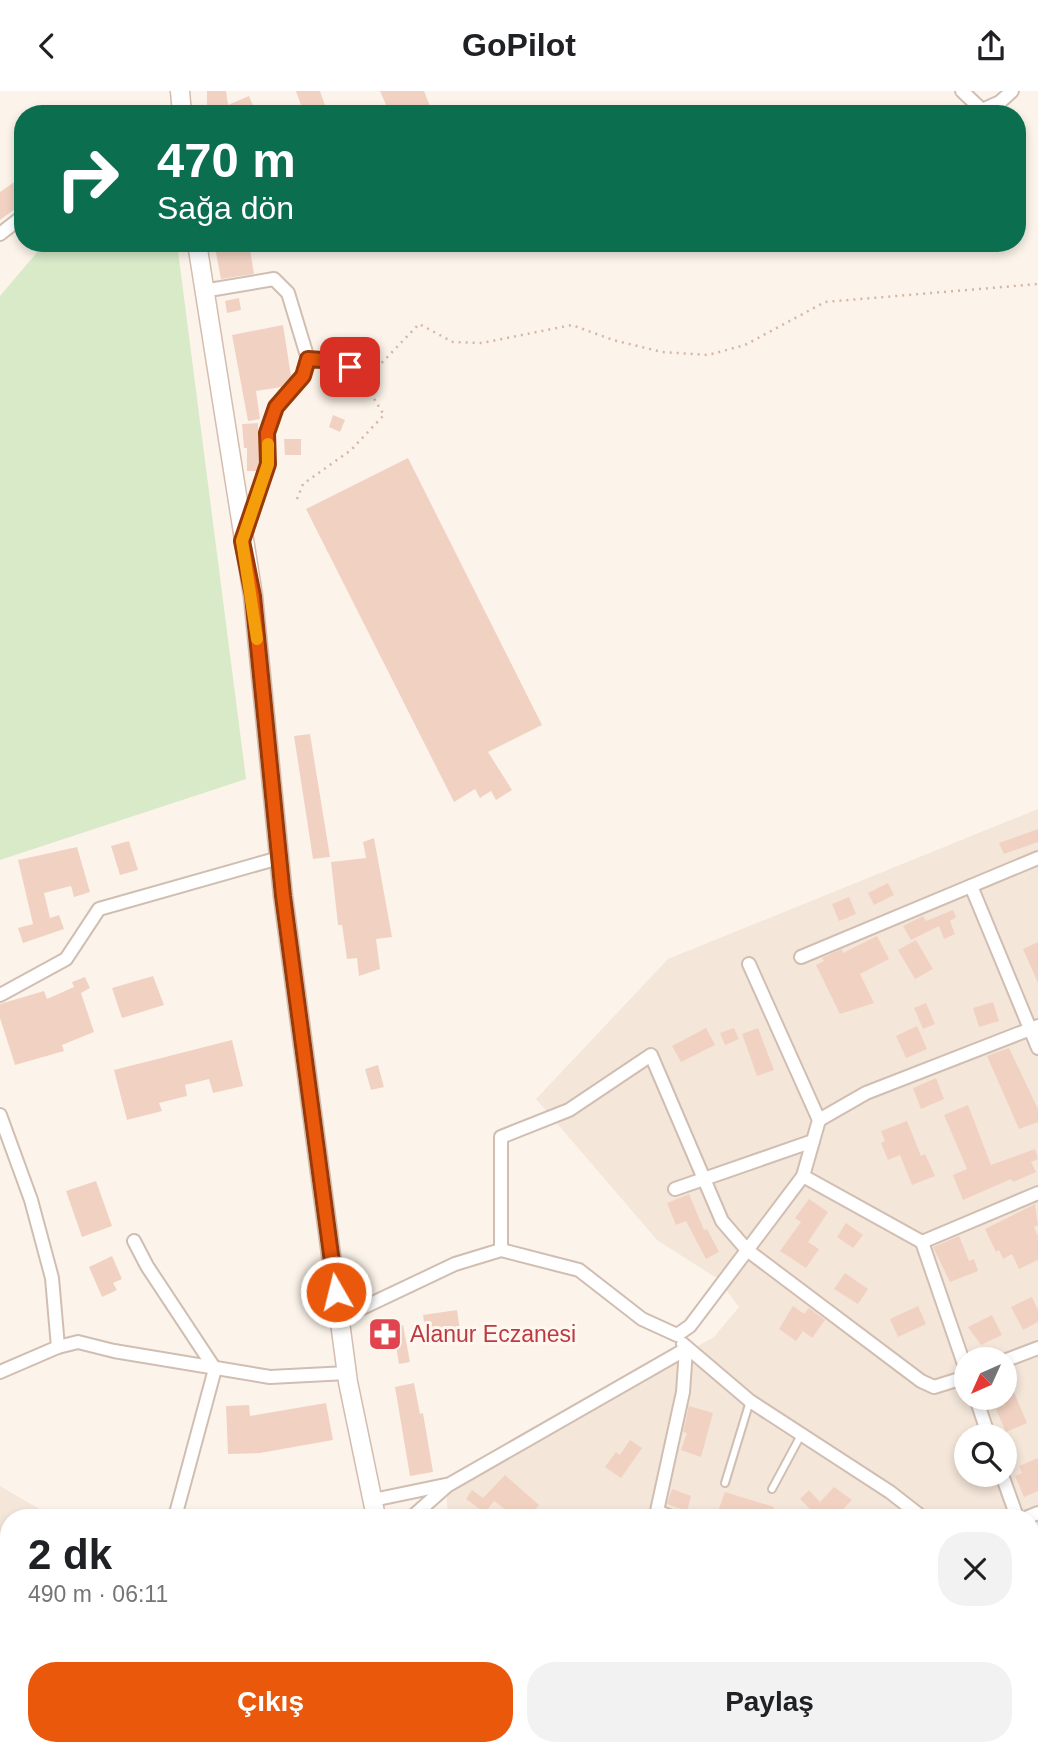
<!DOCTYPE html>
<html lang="tr">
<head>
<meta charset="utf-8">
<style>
  :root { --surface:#fff; --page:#f2f2f2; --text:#202124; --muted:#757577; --accent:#ea580c }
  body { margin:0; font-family:Arial,sans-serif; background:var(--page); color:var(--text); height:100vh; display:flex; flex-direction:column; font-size:26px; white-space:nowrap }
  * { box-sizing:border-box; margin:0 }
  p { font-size:23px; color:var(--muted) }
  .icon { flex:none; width:38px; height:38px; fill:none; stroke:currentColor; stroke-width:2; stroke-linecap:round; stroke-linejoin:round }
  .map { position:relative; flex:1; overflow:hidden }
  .panel { position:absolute; left:0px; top:1418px; width:1040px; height:247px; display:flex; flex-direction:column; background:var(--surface); border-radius:28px 28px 0 0; box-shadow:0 4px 10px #0003 }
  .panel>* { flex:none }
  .top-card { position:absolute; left:14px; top:14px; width:1012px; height:147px; border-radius:28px; box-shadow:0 4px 10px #0003; background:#0b6e4f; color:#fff; overflow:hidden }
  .needle { width:46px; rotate:225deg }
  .controls { position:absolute; left:954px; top:1256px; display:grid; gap:14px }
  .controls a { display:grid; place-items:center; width:63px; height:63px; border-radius:50%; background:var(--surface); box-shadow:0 4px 10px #0003; font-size:35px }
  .pin { position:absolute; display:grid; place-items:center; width:60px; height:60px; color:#fff; margin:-30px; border-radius:14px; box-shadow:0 4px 10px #0006 }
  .me { position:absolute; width:77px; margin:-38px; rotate:352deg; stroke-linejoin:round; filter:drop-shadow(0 0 5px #0008) }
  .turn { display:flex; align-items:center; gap:24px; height:147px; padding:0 28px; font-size:32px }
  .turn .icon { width:91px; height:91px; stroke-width:2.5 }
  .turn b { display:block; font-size:49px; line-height:60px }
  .round { display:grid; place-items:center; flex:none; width:74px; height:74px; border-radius:28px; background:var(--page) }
  .head { display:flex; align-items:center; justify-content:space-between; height:119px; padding:0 28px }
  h1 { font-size:42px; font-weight:700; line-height:52px }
  .action { display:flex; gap:14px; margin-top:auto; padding:14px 28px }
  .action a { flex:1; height:80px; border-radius:28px; background:var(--accent); color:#fff; font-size:28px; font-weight:700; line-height:80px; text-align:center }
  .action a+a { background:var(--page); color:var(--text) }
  header { display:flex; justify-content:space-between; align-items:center; height:91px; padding:0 28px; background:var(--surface); font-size:32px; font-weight:700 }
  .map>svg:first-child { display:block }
  .residential { fill:#f4e6d9; fill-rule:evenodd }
  .green { fill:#d8eac8 }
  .building { fill:#f1d2c2 }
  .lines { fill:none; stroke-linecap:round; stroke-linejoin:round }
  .lane-casing { stroke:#d1beb2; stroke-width:10 }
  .street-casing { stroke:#d1beb2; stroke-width:16 }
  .secondary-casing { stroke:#d4bdaf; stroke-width:21 }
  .path { stroke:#d7b5a5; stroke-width:2.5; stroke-dasharray:2 5; stroke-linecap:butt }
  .lane { stroke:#fff; stroke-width:6 }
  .street { stroke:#fff; stroke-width:12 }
  .secondary { stroke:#fff; stroke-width:18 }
  .route-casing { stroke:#983908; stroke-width:18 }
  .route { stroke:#ea580c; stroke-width:12 }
  .slow { stroke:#f59e0b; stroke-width:12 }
  .labels { text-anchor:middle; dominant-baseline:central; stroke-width:6; stroke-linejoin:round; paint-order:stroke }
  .health-label { font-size:23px; fill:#be3a42; stroke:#fff8f1; text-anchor:start }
</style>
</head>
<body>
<header><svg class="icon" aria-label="back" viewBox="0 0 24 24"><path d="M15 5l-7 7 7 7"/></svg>GoPilot<svg class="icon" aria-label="share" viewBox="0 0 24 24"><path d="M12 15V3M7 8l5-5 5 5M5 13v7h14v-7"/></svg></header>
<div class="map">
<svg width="1038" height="1664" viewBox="0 0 1038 1664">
  <rect width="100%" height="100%" fill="#fcf4ea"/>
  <path class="residential" d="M1038,718V1664H0V1395L53,1426H9V1656H1031V1426H448L446,1395L714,1246L739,1216L718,1188L657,1149L536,1008L668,868ZM966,1269H1004V1307H966ZM966,1346H1004V1384H966Z"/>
  <path class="green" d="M45,152H177L246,688L0,769V205Z"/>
  <g class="building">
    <path d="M207,0H226L228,14L249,5L254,17L240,23H207Z"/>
    <path d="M296,0H320L328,23H304Z"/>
    <path d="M380,0H424L433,23H390Z"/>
    <path d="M23,85V112L0,129V101Z"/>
    <path d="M249,152L254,183L221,188L215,157Z"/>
    <path d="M239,207L241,219L227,222L225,210Z"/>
    <path d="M283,234L291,285L282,296L256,300L260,328L248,330L232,244Z"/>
    <path d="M333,324L345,329L340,341L329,336Z"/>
    <path d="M258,332L259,372L257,380H247V357H244L242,333Z"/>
    <path d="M284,348H301V364H285Z"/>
    <path d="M408,367L542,634L488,661L512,699L496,709L491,700L480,707L475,698L454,711L306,418Z"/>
    <path d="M310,643L330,766L313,768L294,645Z"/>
    <path d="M1038,738V751L1004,763L999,752Z"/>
    <path d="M374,747L392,846L376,848L380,878L359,885L357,867L347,868L342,834H338L331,771L366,767L363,751Z"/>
    <path d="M129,750L138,779L120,784L111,755Z"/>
    <path d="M77,756L90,801L74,806L71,795L44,802L50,827L59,824L64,838L23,852L18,837L33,833L18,769Z"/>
    <path d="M888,792L894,804L874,814L868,802Z"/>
    <path d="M849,806L856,823L839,830L832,813Z"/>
    <path d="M953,819L956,826L950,830L955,843L944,848L939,835L911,849L903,835L923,825L926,830Z"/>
    <path d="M877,845L889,868L860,883L874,912L840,923L816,874L824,870L822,867L842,858L843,862Z"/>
    <path d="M916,849L933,878L915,888L898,859Z"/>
    <path d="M1038,851V892L1023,858Z"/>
    <path d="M153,885L164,914L122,927L112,897Z"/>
    <path d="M85,886L90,897L81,902L94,941L62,954L64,960L15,974L0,927V913L44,900L47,908L74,896L72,891Z"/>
    <path d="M993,911L999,930L979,936L973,917Z"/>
    <path d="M926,912L935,933L923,938L914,917Z"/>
    <path d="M917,935L927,958L906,967L896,945Z"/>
    <path d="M706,937L715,954L681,971L672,955Z"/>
    <path d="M734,937L739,948L725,954L720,942Z"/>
    <path d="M758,937L774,979L757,985L742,943Z"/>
    <path d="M232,949L243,995L213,1002L209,988L185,994L187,1005L159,1012L162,1020L127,1029L114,979Z"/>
    <path d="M1009,957L1038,1018V1031L1019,1038L987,965Z"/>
    <path d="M378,974L384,996L371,999L365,978Z"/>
    <path d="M936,987L944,1008L921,1018L913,997Z"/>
    <path d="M968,1014L991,1074L1035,1058L1038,1068L1031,1071L1036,1081L1013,1091L1011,1088L963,1109L953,1084L967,1078L944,1024Z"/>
    <path d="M907,1030L921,1065L925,1063L935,1085L912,1094L900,1064L888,1069L881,1052L885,1050L881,1040Z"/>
    <path d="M96,1090L112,1135L82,1146L66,1100Z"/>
    <path d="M689,1103L704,1139L707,1138L719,1161L706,1168L686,1130L676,1134L667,1112Z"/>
    <path d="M809,1108L828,1121L808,1151L819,1158L806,1177L780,1160L801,1131L795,1127Z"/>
    <path d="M1035,1113L1038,1134L1034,1136L1038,1145V1169L1019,1178L1012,1163L1003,1168L999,1159L996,1161L985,1138Z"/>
    <path d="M846,1132L863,1144L853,1157L837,1146Z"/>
    <path d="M959,1145L969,1170L974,1168L978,1180L950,1191L933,1156Z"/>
    <path d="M112,1165L122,1188L113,1192L117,1199L102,1206L89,1176Z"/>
    <path d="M845,1182L868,1198L858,1213L834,1198Z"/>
    <path d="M1032,1206L1038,1219V1231L1023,1239L1011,1216Z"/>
    <path d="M793,1215L804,1223L809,1217L825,1229L812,1247L803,1240L796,1250L779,1238Z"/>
    <path d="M918,1215L926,1233L898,1246L890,1228Z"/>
    <path d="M457,1219L461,1247L427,1251L423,1224Z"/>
    <path d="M992,1224L1002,1244L981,1254L968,1236Z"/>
    <path d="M403,1234L410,1271L399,1273L393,1236Z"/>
    <path d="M1005,1280L1027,1332L1006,1341L996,1318L1004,1314Z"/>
    <path d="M414,1292L420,1323L423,1322L433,1381L410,1385L395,1296Z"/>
    <path d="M326,1312L333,1349L260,1362L228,1363L226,1315L249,1314L250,1325Z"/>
    <path d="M689,1315L713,1322L701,1366L681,1359L687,1342L683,1341Z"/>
    <path d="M630,1349L642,1357L621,1387L605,1376L616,1361L620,1364Z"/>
    <path d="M1038,1367V1400L1024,1406L1015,1385L1022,1382L1019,1375Z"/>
    <path d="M505,1384L539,1414L529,1426H516L494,1410L485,1422L466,1408L472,1399L483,1407Z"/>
    <path d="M834,1396L852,1409L835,1426H804L811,1419L800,1408L809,1399L820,1411Z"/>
    <path d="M672,1398L691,1405L687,1420L667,1413Z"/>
    <path d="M725,1401L774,1416L770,1426H716Z"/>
  </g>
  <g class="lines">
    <g class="lane-casing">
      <g id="lane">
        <path d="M725,1392L750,1310"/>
        <path d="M772,1398L801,1344"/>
      </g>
    </g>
    <g class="street-casing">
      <g id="street">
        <path d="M962,0L982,19L1000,11L1012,0"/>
        <path d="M0,143L23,125"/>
        <path d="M203,200L274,188L288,202L308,268L303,285L276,316L267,342L268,373L245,445"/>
        <path d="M308,268C333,269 346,271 364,290"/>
        <path d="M971,795L1038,957"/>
        <path d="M801,866L1038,767"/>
        <path d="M749,873L819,1029L803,1085"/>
        <path d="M0,904L66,868L99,818L279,767"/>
        <path d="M0,1024L31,1109L52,1187L58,1256"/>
        <path d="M819,1029L866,1002L1038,935"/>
        <path d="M675,1098L813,1050"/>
        <path d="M134,1150L147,1175L215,1278L175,1426"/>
        <path d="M922,1151L1038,1102"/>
        <path d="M501,1159V1046L569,1019L651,964L722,1130L747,1159L921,1290L934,1296L966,1286"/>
        <path d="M339,1228L455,1173L501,1159L579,1179L642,1228L677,1244L690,1235L803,1085L922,1151L966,1279"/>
        <path d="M683,1253L750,1310L890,1401L922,1426"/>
        <path d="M1004,1270L1038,1257"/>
        <path d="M0,1281L58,1256L78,1251L114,1260L270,1286L347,1282"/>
        <path d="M976,1307L989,1346"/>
        <path d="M1002,1384L1017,1426"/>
        <path d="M373,1409L450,1393L686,1258"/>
        <path d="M412,1426L448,1394"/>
        <path d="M671,1426L657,1420L683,1301L686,1258"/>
        <path d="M1028,1426L1038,1422"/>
        <path d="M1031,1463L1038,1481"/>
        <path d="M1031,1539L1038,1554"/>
        <path d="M0,1574L9,1592"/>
        <path d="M173,1656L177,1664"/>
        <path d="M380,1656L385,1664"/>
        <path d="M515,1656L539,1664"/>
        <path d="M49,1664L58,1656"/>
        <path d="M626,1664L628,1656"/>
      </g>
    </g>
    <g class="secondary-casing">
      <g id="secondary">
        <path d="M180,0L182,23"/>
        <path d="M197,152L253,505L283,805L348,1291L376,1426"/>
        <path d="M1031,1599L1038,1596"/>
        <path d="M1031,1616L1038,1613"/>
        <path d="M410,1656L411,1664"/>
        <path d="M868,1664L893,1656"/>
        <path d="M899,1664L931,1656"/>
      </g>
    </g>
    <g class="path">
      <path d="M372,282L419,233L453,251L482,252L572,234L613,249L662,261L708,264L745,254L825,211L1038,193"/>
      <path d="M297,408L303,393L351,359L384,324L370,301"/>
    </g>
    <use href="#lane" class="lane"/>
    <use href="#street" class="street"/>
    <use href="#secondary" class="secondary"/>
  </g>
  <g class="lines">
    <g class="route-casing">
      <path id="route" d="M336,1201L283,805L253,505L242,450L268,373L267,342L276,316L303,285L308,268L336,270L350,276"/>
    </g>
    <use href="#route" class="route"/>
    <path class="slow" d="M257,548L242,450L268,373V353"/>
  </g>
  <defs>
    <g id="pharmacy-square" transform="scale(1.75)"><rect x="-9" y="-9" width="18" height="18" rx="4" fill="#e0444e" stroke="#fff8f1"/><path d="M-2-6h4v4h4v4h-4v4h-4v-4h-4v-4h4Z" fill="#fff"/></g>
  </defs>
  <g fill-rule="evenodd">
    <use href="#pharmacy-square" x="385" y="1243"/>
  </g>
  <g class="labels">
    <g class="health-label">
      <text x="410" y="1243">Alanur Eczanesi</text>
    </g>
  </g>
</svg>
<div class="controls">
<a><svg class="needle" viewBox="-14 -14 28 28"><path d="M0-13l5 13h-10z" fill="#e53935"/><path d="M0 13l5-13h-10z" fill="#757577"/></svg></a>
<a><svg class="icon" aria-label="search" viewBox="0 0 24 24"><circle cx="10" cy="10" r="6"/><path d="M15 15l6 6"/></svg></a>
</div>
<div class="pin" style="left:350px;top:276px;background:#d93025"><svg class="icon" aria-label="arrive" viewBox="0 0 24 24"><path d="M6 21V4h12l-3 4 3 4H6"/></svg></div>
<svg class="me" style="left:336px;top:1201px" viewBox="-20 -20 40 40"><circle r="17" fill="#ea580c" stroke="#fff" stroke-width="3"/><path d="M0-11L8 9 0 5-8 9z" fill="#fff"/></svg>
<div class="top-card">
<div class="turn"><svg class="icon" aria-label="right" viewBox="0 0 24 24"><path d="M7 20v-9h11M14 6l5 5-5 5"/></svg><div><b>470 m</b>Sağa dön</div></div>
</div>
<section class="panel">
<div class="head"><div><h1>2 dk</h1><p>490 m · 06:11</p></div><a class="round"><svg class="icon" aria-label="close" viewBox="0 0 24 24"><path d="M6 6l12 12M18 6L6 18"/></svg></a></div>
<div class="action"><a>Çıkış</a><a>Paylaş</a></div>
</section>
</div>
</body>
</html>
